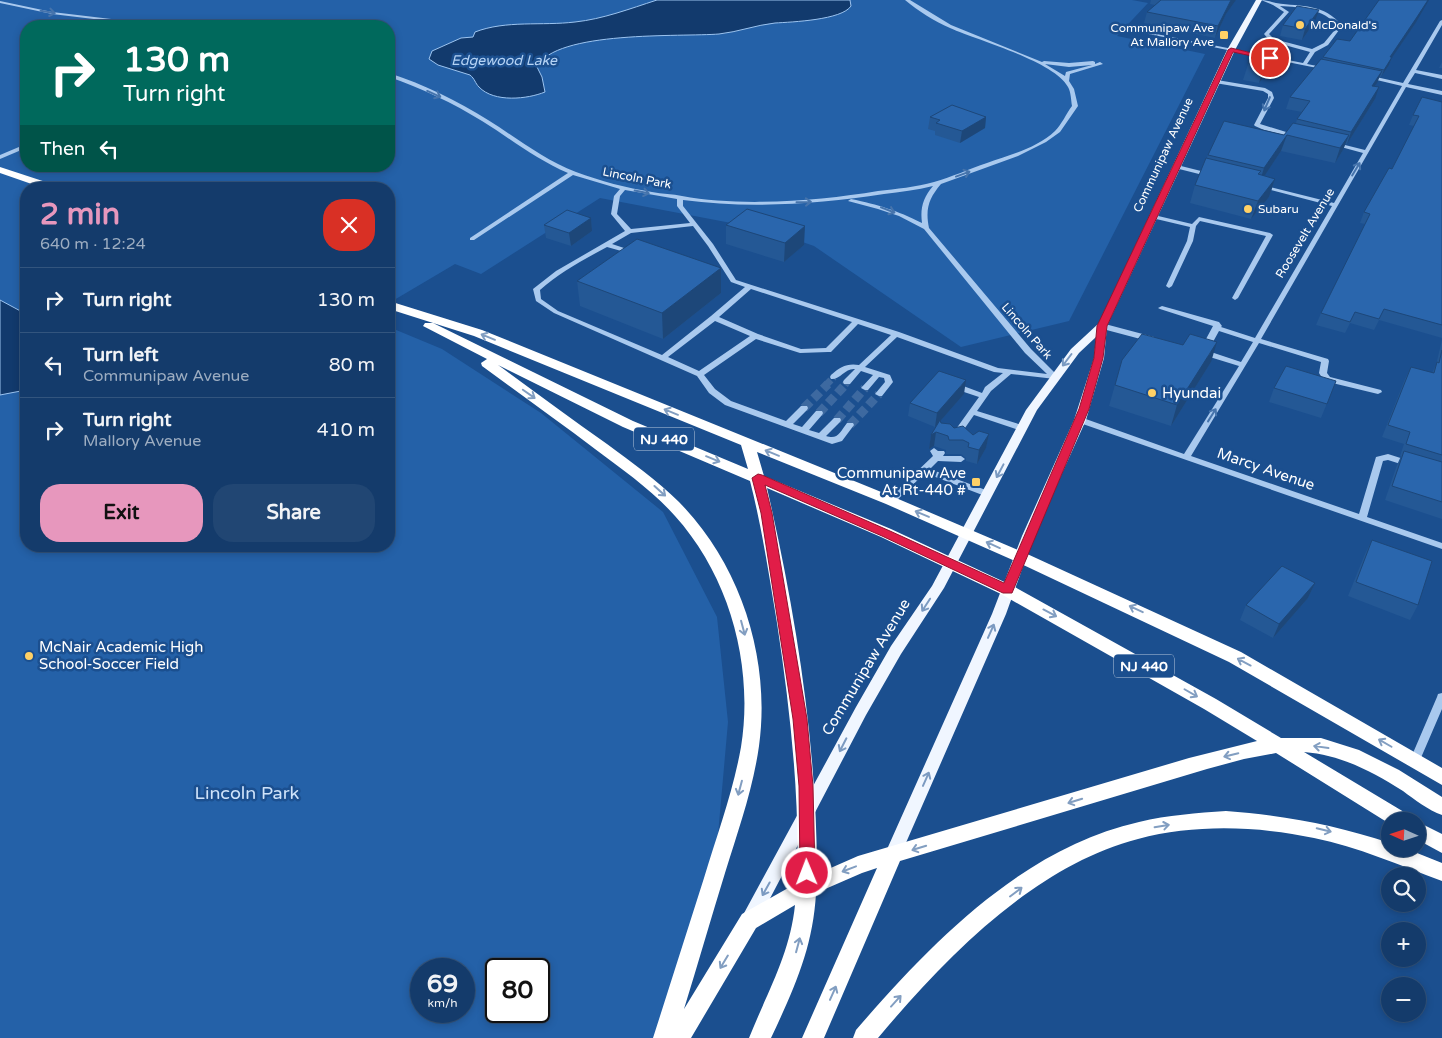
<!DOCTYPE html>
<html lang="en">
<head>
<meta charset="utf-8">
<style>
  :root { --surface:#143b6b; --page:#214673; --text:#f1f3f6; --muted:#9dadc1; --line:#33557e; --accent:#e797bd }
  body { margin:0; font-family:"Varela Round",sans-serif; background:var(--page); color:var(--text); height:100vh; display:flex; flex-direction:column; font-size:19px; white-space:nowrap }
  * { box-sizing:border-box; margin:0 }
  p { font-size:16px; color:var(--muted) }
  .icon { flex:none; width:28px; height:28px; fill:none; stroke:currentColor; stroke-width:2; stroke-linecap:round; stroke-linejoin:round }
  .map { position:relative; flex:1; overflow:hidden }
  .side { position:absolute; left:20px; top:182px; width:375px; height:370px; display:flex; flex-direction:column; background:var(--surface); border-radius:20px; box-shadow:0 2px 8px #0003,0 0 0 1px var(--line) }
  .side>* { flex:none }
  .banner { position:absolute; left:20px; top:20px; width:375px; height:152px; border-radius:20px; box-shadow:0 2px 8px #0003,0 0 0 1px var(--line); background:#00695c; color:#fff; overflow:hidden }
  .needle { width:32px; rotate:273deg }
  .buttons { position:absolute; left:1381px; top:812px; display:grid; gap:10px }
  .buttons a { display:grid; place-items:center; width:45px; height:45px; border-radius:50%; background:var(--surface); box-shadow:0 2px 8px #0003,0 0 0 1px var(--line); font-size:25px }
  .speed { position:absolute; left:410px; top:958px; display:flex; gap:10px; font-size:25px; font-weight:700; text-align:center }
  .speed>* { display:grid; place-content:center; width:65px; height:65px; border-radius:50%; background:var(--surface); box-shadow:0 2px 8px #0003,0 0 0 1px var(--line); line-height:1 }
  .speed small { font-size:12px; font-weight:400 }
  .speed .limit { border:2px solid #111; border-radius:8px; background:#fff; color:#111 }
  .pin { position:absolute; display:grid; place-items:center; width:42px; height:42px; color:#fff; margin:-21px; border:2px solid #fff; border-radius:50%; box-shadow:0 1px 5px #0007 }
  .me { position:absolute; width:55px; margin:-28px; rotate:359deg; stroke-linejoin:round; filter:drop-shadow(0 0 4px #0008) }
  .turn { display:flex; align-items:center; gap:18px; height:105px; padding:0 20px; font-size:22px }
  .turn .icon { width:65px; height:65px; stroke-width:2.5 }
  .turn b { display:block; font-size:35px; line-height:42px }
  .then { display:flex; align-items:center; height:48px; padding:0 20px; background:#0003; gap:10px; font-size:19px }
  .round { display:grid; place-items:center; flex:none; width:52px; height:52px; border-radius:20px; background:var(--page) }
  .headline { display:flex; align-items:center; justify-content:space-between; height:85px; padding:0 20px }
  h1 { font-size:30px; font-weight:800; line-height:38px; color:var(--accent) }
  .primary-button { display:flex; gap:10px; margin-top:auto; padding:10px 20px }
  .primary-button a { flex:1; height:58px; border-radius:20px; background:var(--accent); color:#111; font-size:20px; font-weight:800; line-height:58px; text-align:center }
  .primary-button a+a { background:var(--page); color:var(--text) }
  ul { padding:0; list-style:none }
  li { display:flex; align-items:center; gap:15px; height:65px; padding:0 20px; border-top:1px solid var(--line) }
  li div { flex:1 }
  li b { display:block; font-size:19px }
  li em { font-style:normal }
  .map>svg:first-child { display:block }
  .green { fill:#2461a8; fill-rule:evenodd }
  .water { fill:#123a6d; stroke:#9cc4f0 }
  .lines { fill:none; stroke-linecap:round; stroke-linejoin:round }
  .minor-tunnel-far1 { stroke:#3d69a0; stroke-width:7; stroke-dasharray:7 3; stroke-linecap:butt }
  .minor-tunnel { stroke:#3d69a0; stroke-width:9; stroke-dasharray:9 4.5; stroke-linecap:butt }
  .minor { fill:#a9c9ee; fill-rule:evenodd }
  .major { fill:#f0f6ff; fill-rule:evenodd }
  .highway { fill:#fff; fill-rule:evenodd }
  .wall { fill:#245895 }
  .shaded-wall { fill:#1d4779 }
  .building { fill:#2a66ad; stroke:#1d4779 }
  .oneway { stroke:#4674ac }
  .oneway2 { stroke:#829ec1 }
  .oneway3 { stroke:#7b9ac1 }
  .route { fill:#e11d48; stroke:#92132f }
  .poi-dot { fill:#ffd166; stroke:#1b4f8f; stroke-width:2 }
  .labels { text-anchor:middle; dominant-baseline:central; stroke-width:5; stroke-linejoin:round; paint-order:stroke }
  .far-poi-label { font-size:12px; fill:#fff; stroke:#1b4f8f; text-anchor:start }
  .far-street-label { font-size:12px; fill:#fff; stroke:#1b4f8f }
  .far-water-label { font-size:14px; font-style:italic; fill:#b5d3f5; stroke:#1b4f8f }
  .shield { fill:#1b4f8f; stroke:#bbcadd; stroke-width:1 }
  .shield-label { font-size:14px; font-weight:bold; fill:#fff }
  .poi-label { font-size:15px; fill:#fff; stroke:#1b4f8f; text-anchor:start }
  .street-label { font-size:15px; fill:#fff; stroke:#1b4f8f }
  .near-park-label { font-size:18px; fill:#cfe3fa; stroke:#1b4f8f }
</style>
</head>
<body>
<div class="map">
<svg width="1442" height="1038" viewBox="0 0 1442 1038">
  <rect width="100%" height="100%" fill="#1b4f8f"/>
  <path class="green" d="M0,0H1132L1148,3L1117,36L1205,54L1069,321L961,347L814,246L768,230L600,198L481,274L455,264L389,303V189H26V546H389V327L442,349L541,413L663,512L717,617L728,722L717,846L659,1038H0ZM26,26H389V166H26ZM421,969H464V1011H421ZM496,969H539V1011H496Z"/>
  <g class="water">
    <path d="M657,0H850L851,6C842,20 792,22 775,23C756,25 738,32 719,34C682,37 555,30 537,67L542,77L545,92C528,99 494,103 479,87C475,83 475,79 470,75L438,65L429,59L432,51L461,38L473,37L475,32C506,20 542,26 575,22C603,19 629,9 657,0Z"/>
    <path d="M0,300L26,314V390L0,395Z"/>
  </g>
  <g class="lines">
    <g class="minor-tunnel-far1">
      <path d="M826,385L834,377"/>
      <path d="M845,385L847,382"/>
    </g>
    <g class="minor-tunnel">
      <path d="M804,408L828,384"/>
      <path d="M819,413L846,384"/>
      <path d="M837,420L865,388"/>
      <path d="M850,425L879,394"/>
    </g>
    <g class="minor">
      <path d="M905,0H910L951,25L1042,62L1044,61L1069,63L1093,61L1095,62V64L1100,62L1103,64L1070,74L1069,81L1074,89L1078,106L1060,132L1046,142L1018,156L941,184C929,198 925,209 929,228L1031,349L1059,377L1055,379L1011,374L991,391L977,411L1025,426L1026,428L1025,430H1019L974,415L958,438H952L951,436L979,397L952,388L951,386L952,384H958L982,393L985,387L1003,373L994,372L897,337L865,367L890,375L893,382L882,396H879L875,394L885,382L884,378L879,377L868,390H865L861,388L873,375L861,371L850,384H844L843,382L844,380L855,369C845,368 840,380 831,379L830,377L831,375C840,367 847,363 859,365L891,335L858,324L831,352H828L800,353L756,339L704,375L715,389L731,401L786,421L801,406H807L808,408L807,410L793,424L802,427L816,411H822L823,413L822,415L809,430L819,433L834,418H840L841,420L840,422L826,436C838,440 840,432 847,423H853L854,425L842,441L832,444L725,405L709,393L697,376L554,313L536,301L533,289L556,271L625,231L611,214L614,196L620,189L573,175L474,240H470V238L568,173C537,160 511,139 482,121C453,103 421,88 389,77V73C423,84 458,101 488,120C517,138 544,160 576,172C600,181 627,188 652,192C662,194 673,194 682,196C741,207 818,201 878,191C896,189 916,187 934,182C952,177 969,169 987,163C1010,155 1037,148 1055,131C1062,124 1066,114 1072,106C1071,100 1071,92 1068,87C1054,61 979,41 950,28C934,21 918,11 905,0ZM1045,64L1069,67L1092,65L1066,72L1065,76ZM933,186C923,198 920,208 922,223C896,210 879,205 851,199L848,201L878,209L899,216L924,229L1025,353L1047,374L998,368L899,332L736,280L713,244L683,206V200C750,209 818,204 884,194C900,192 917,190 933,186ZM625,190L677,199V206L690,223L631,229L617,214L620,196ZM693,226L708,246L731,282L745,287L711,316L662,355L558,311L541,299L540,290C560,272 583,260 607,247L632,254H636V252L612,244L631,233ZM751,289L852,322L826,348L801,349L758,334L719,317ZM715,321L750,336L699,371L668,357Z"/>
      <path d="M1261,0C1267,0 1271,2 1276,3C1302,7 1324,3 1342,26L1328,45L1315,52L1307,64L1327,68V70L1129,30L1131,29L1303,63L1310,52L1270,41L1264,34L1284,12L1273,5ZM1280,6C1302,7 1323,9 1338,26L1324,43L1312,49L1274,39L1269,34L1289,12Z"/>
      <path d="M0,1L52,12L162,25L164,26H152L52,14L0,3Z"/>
      <path d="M1442,20V25L1416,70L1442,75V79L1415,73L1408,84L1442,91V95L1406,87L1261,339L1328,359L1329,361L1327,373L1330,377L1381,390L1382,392L1378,394L1324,381L1319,373L1321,362L1259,343L1191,456L1359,514L1376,457L1388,454L1413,462L1414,464L1413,466L1410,467L1388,460L1383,461L1367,517L1442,543V549L1077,422L1076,420L1077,418H1083L1184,454L1239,366L1200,354L1199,352L1213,326L1160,309L1158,308L1162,306L1219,322L1222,326L1221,327L1255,338L1332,206L1259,187L1262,185L1334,203L1363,153L1330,144L1333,142L1365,150L1402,86L1364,77L1367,75L1403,83L1440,21ZM1219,331L1253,342L1241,362L1208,351Z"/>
      <path d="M1217,80L1265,88L1272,92L1274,98L1260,124L1299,136L1296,138L1264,130L1255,126L1254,125L1268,98V94L1263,91L1215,83V81Z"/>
      <path d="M26,144V148L0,159V155Z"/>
      <path d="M1177,165L1213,174L1214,175L1211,177L1175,168L1174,167Z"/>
      <path d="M1154,215L1192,224L1199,217L1270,233L1273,235L1238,298L1235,300L1232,298L1266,236L1200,221L1196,226L1193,241L1172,286L1169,288L1166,286L1187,241L1190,227L1152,218V216Z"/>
      <path d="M1099,324H1105L1154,337L1155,339L1154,341H1148L1099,328Z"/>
      <path d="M934,448L938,451H944L945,453L943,456H961L965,459L961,462L938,461L930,469L991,492L992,494L991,496H985L925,473L894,503H888L887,501L888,499L933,456L930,451Z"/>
      <path d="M1442,693V709L1420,760L1419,763L1415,764L1411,763L1410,760L1437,697L1438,694Z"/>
    </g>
    <path class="major" d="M1256,0H1262L1235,50L1107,326L1104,358L1086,420L1034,536L1006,614L898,861L892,863L886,861L884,856L992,614L1022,536L1074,420L1094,358L1096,337L1079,353L1037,410L944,588L901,654L866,715L755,927L749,929L743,927L740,921L743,915L856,707L891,646L932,586L1026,410L1071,349L1098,324L1101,319L1227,50Z"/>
    <g class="highway">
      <path d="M0,167L61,187L62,189H46L0,173Z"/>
      <path d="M389,301L482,330L896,498L1025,553L1241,652L1442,768V785L1229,662L1015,561L886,504L757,452L764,476L891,529L1013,586L1216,699L1281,738H1321L1359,750L1399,770L1442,797V815C1428,810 1415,800 1403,791C1371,771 1341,755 1304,752L1409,815L1412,821H1390V824L1276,753L1244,759L1207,769L900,861L824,1038H802L877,868L862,873L816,893C813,948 794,989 771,1038H749C767,993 790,954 795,905L756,928L691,1038H653C670,985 687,931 704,878C717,835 733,792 741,747C754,666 730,577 675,516C652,490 623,470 595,449C558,421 520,394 482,366L481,363L487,359L423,326L425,323H433L633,421L748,469L741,445L474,336L389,309ZM498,365L623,427L750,481C762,528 769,575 777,623C790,709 800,796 797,883L742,914L684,1009C698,964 711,918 725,873C738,831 753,789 759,746C771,659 741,565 679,502C657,480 631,462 607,444C570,418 534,391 498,365ZM767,488L881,537L1001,594L1204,709L1257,741L1189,758L858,856L817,874C817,745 796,614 767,488Z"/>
      <path d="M1226,811C1283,815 1336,825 1390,843V849H1407L1442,863V881C1399,865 1358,847 1314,838C1256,826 1195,824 1138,839C1034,866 945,958 878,1038H853L856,1030C931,943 1023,848 1139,822C1168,815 1197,813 1226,811Z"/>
      <path d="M1418,822L1442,834V853L1418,840Z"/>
    </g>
  </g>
  <g class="wall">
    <path d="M1151,0H1236L1226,14L1215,38L1144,23L1147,12L1155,5L1150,4Z"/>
    <path d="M1315,21L1302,40L1280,36L1283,25Z"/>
    <path d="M1415,24L1392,57L1389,65L1381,77H1379L1375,86V99L1347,144H1345L1343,150L1335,163L1281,151L1264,176L1275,179L1269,197L1251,219L1190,203L1195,185L1208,155L1284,135L1296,123L1297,119L1302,112L1286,109L1290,97L1323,59V57L1350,41Z"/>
    <path d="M1254,46L1277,51L1272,67L1259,83L1243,80Z"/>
    <path d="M1442,62V68H1439Z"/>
    <path d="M1442,102V338L1379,320L1374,330L1350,323L1345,333L1316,325L1321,313L1365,224L1360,223L1364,212L1392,169L1414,126L1409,125L1413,115Z"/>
    <path d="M930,117H986L985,128L960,143L935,135V131L928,129Z"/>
    <path d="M591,218L592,231L571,246L546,238L544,225Z"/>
    <path d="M726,225L804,245L784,262L726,244Z"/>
    <path d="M577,281L721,293L663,339L580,306Z"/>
    <path d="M1442,340V519L1385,500L1397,465L1401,456H1400L1404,444L1382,437L1405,379L1411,367L1432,373L1436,365Z"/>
    <path d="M1122,360L1211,362L1171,426L1109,406Z"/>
    <path d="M1336,381L1321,418L1269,402L1274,388Z"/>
    <path d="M964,394L940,421L941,423L973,435L989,434L986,448L977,464L966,461V458L961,454H946V450L934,446L929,449L931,435L940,421L935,427L908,416L910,403Z"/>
    <path d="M1372,540L1418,605L1410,620L1348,596L1365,554Z"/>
    <path d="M1315,583L1308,598L1273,638L1240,620L1246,605Z"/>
  </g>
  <g class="shaded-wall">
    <path d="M1231,0H1236L1226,14L1215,38L1218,26Z"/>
    <path d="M1428,0H1429L1415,24L1387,65L1390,57Z"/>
    <path d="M1319,10L1315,21L1302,40L1305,29Z"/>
    <path d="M1277,51L1272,67L1259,83L1264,66Z"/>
    <path d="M1392,57L1389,65L1381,77L1384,70Z"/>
    <path d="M1382,71L1377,83L1367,97L1372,86Z"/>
    <path d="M1379,87L1375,99L1347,144L1351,132Z"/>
    <path d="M986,117L985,128L960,143L962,131Z"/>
    <path d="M1287,135L1281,151L1259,184L1264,168Z"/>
    <path d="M1349,135L1343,150L1335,163L1340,148Z"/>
    <path d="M1275,179L1269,197L1251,219L1258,201Z"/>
    <path d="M591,218L592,231L571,246L569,233Z"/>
    <path d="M805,226L804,245L784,262L785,243Z"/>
    <path d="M721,268V293L663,339L662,313Z"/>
    <path d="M1217,342L1211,362L1171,426L1177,405Z"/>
    <path d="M966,380L964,394L935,427L937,413Z"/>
    <path d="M936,432L934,446L929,449L931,435Z"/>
    <path d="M989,434L986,448L977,464L979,450Z"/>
    <path d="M1315,583L1308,598L1273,638L1279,624Z"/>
  </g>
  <g class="building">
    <path d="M1161,0H1231L1218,26L1147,12Z"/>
    <path d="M1379,0H1428L1417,17L1390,57H1392L1384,70L1323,57L1337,39L1350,41Z"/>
    <path d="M1297,6L1319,10L1305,29L1283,25Z"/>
    <path d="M1254,46L1277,51L1264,66L1248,63Z"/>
    <path d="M1321,59L1382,71L1372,86L1379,87L1351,132L1297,119L1310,101L1290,97Z"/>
    <path d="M1422,97L1442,102V325L1384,309L1379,319L1355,312L1350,322L1321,313L1370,214L1364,212L1389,168L1392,169L1419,116L1413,115Z"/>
    <path d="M952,105L986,117L962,131L936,123L940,120L930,117Z"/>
    <path d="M1224,121L1284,135L1293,123L1349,135L1340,148L1287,135L1264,168L1208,155Z"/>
    <path d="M1206,158L1261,171L1258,174L1275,179L1258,201L1195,185Z"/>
    <path d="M747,209L805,226L785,243L726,225Z"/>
    <path d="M567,210L591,218L569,233L544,225Z"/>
    <path d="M637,239L721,268L662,313L577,281Z"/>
    <path d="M1142,334L1183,345L1190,334L1217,342L1177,405L1115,385L1122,360Z"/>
    <path d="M1442,350V455L1406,444L1410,432L1388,425L1411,367L1434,373L1437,362L1439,363Z"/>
    <path d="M1286,366L1336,381L1327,404L1274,388Z"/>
    <path d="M939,371L966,380L937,413L910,403Z"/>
    <path d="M940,420L941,423L950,424L954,428L963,426L973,435L979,431L989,434L979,450L968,447L969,443L963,440H949L948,436L936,432L931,435Z"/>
    <path d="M1404,451L1442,462V502L1392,486Z"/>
    <path d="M1372,540L1432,561L1418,605L1356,582Z"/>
    <path d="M1282,566L1315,583L1279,624L1246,605Z"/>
  </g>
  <defs><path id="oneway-shaft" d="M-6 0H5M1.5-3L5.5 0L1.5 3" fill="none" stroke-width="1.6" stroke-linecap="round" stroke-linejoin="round" transform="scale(1.25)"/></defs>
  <g class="oneway">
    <use href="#oneway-shaft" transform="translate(48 12) rotate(9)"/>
    <use href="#oneway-shaft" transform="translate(434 94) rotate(24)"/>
    <use href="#oneway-shaft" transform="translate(1267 104) rotate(113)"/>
    <use href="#oneway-shaft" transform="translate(1356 169) rotate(-59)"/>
    <use href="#oneway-shaft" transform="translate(963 174) rotate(-20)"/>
    <use href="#oneway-shaft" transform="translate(642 192) rotate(11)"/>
    <use href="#oneway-shaft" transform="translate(804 202) rotate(-1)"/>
    <use href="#oneway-shaft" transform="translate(888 210) rotate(21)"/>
    <use href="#oneway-shaft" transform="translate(1212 415) rotate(-58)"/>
  </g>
  <g class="oneway2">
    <use href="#oneway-shaft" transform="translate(488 337) rotate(-158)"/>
    <use href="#oneway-shaft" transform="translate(529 394) rotate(35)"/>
    <use href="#oneway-shaft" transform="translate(671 412) rotate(-158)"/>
    <use href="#oneway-shaft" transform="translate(772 453) rotate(-158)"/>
    <use href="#oneway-shaft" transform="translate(713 459) rotate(22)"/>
    <use href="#oneway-shaft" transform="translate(660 491) rotate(42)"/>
    <use href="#oneway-shaft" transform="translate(922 514) rotate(-157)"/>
    <use href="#oneway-shaft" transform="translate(993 545) rotate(-156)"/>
    <use href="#oneway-shaft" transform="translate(1136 609) rotate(-155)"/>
    <use href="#oneway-shaft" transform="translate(1050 613) rotate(28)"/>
    <use href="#oneway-shaft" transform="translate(743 628) rotate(75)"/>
    <use href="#oneway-shaft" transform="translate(1244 662) rotate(-152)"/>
    <use href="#oneway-shaft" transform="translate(1191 693) rotate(30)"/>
    <use href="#oneway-shaft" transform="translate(1385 743) rotate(-150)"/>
    <use href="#oneway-shaft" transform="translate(1321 747) rotate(-172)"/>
    <use href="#oneway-shaft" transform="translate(1231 755) rotate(167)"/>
    <use href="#oneway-shaft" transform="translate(740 788) rotate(105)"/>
    <use href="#oneway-shaft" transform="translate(1075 801) rotate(163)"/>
    <use href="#oneway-shaft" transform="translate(1162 826) rotate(-9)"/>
    <use href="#oneway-shaft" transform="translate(1324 830) rotate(14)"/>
    <use href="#oneway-shaft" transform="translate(919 848) rotate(163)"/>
    <use href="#oneway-shaft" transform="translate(849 869) rotate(159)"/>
    <use href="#oneway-shaft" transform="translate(1016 892) rotate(-37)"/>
    <use href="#oneway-shaft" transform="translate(798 945) rotate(-75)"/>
    <use href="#oneway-shaft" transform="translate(724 962) rotate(121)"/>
    <use href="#oneway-shaft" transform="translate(833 993) rotate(-66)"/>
    <use href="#oneway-shaft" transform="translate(896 1001) rotate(-48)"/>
  </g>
  <g class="oneway3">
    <use href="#oneway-shaft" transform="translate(1067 360) rotate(127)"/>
    <use href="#oneway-shaft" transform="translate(1000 471) rotate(118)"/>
    <use href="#oneway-shaft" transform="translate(926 605) rotate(123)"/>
    <use href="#oneway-shaft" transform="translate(991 631) rotate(-66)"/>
    <use href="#oneway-shaft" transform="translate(843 745) rotate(117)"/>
    <use href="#oneway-shaft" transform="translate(926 779) rotate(-66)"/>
    <use href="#oneway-shaft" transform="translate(766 889) rotate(119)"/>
  </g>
  <path class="route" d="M1231,48L1273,58L1270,60L1233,52L1107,326L1103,358L1089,409L1012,593H1003L882,536L765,485L772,513L807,719L813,786L815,873L813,878L807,880L802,878L800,873L799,786L793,719L761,513L752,478L758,474L762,475L890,531L1004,583L1079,409L1094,358L1097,326L1228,50Z"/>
  <g class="poi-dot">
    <circle cx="1300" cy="25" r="5"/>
    <rect x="1219" y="30" width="10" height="10" rx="2.5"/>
    <circle cx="1248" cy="209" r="5"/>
    <circle cx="1152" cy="393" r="5"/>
    <rect x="971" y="477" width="10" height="10" rx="2.5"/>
    <circle cx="29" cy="656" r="5"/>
  </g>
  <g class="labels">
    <g class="far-poi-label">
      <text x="1310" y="25">McDonald's</text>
      <text x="1214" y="28" text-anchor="end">Communipaw Ave<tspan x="1214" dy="14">At Mallory Ave</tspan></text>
      <text x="1258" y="209">Subaru</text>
    </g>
    <g class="far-street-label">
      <text transform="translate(1163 155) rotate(-65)">Communipaw Avenue</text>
      <text transform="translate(637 178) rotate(11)">Lincoln Park</text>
      <text transform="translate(1305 233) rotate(-59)">Roosevelt Avenue</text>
      <text transform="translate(1027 331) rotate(49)">Lincoln Park</text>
    </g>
    <g class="far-water-label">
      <text x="504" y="60">Edgewood Lake</text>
    </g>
    <g class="shield">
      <rect x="634" y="427.5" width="60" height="23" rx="4"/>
      <rect x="1114" y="654.5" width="60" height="23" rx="4"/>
    </g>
    <g class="shield-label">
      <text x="664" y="439">NJ 440</text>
      <text x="1144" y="666">NJ 440</text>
    </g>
    <g class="poi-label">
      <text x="1162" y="393">Hyundai</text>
      <text x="966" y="473" text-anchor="end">Communipaw Ave<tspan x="966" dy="17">At Rt-440 #</tspan></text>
      <text x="39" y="647">McNair Academic High<tspan x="39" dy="17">School-Soccer Field</tspan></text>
    </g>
    <g class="street-label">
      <text transform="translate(1266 469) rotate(19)">Marcy Avenue</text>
      <text transform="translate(866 667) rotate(-59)">Communipaw Avenue</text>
    </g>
    <g class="near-park-label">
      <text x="247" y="793">Lincoln Park</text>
    </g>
  </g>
</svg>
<div class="buttons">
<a><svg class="needle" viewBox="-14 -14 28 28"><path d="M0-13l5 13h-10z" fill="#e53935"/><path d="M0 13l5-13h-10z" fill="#9dadc1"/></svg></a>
<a><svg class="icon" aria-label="search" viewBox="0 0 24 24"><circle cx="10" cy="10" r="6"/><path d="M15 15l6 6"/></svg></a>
<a>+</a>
<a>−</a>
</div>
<div class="speed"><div>69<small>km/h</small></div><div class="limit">80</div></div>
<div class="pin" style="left:1270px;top:58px;background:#d93025"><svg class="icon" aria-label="arrive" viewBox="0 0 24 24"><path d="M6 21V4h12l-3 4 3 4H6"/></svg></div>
<svg class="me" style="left:807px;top:873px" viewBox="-20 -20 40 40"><circle r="17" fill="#e11d48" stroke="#fff" stroke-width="3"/><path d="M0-11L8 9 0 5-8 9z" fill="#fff"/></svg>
<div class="banner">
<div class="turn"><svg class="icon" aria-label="right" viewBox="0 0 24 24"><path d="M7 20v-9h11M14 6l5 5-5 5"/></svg><div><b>130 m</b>Turn right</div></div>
<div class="then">Then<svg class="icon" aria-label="left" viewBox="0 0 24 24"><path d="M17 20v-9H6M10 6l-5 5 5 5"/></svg></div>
</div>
<section class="side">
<div class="headline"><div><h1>2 min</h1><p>640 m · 12:24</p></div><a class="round" style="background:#d93025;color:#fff"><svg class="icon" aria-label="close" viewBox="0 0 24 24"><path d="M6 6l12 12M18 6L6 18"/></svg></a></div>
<ul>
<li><svg class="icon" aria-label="right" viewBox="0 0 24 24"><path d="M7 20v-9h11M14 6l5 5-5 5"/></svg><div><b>Turn right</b></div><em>130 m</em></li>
<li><svg class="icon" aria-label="left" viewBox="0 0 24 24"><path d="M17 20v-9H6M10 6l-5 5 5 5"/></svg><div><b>Turn left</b><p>Communipaw Avenue</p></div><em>80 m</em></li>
<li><svg class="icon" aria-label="right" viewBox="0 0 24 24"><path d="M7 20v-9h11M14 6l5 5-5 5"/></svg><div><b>Turn right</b><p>Mallory Avenue</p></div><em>410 m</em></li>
</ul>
<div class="primary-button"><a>Exit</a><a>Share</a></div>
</section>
</div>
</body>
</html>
